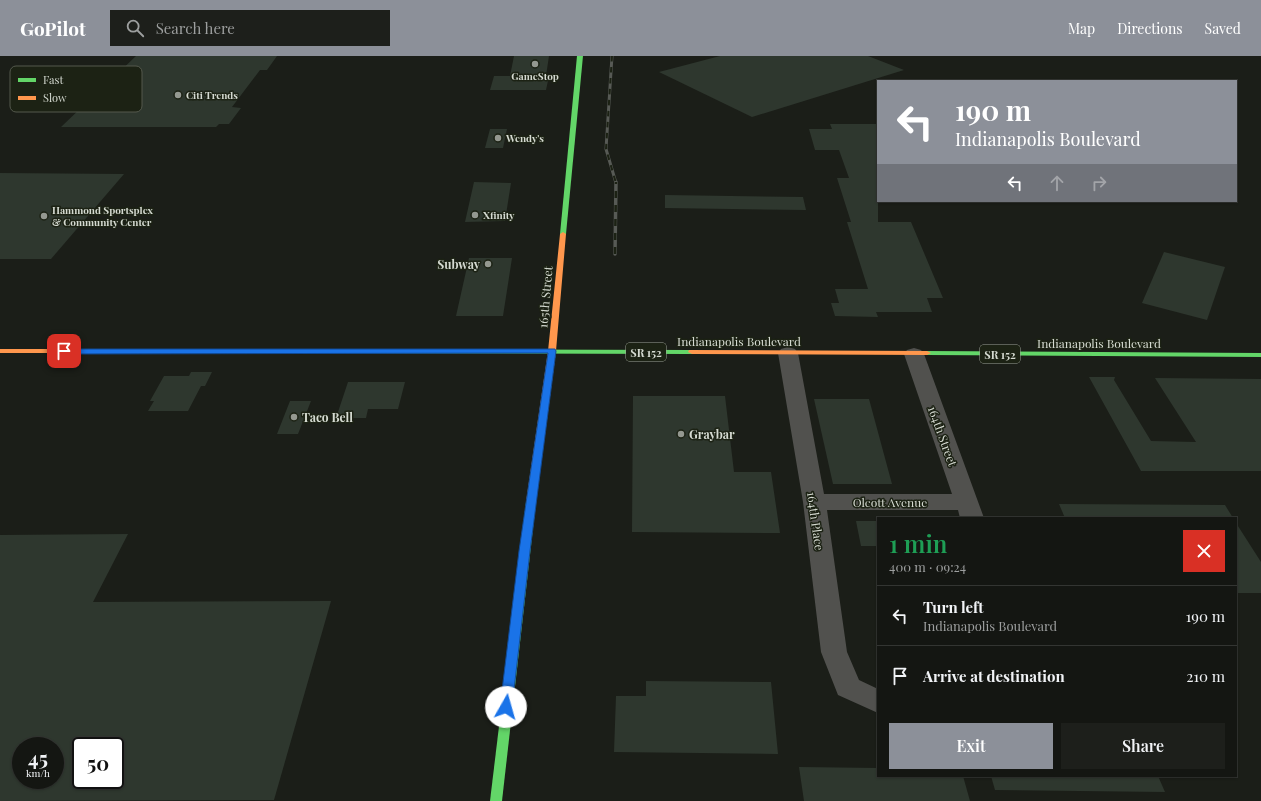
<!DOCTYPE html>
<html lang="en">
<head>
<meta charset="utf-8">
<style>
  :root { --surface:#141612; --page:#1d1f1b; --text:#f1f3f6; --muted:#9d9f9f; --line:#333532; --accent:#8c9099 }
  body { margin:0; font-family:"Playfair Display",serif; background:var(--page); color:var(--text); height:100vh; display:flex; flex-direction:column; font-size:15px; white-space:nowrap }
  * { box-sizing:border-box; margin:0 }
  p { font-size:13px; color:var(--muted) }
  .icon { flex:none; width:22px; height:22px; fill:none; stroke:currentColor; stroke-width:2; stroke-linecap:round; stroke-linejoin:round }
  .map { position:relative; flex:1; overflow:hidden }
  .side { position:absolute; left:877px; top:461px; width:360px; height:260px; display:flex; flex-direction:column; background:var(--surface); border-radius:0px; box-shadow:0 1px 3px #0004,0 0 0 1px var(--line) }
  .side>* { flex:none }
  .banner { position:absolute; left:877px; top:24px; width:360px; height:122px; border-radius:0px; box-shadow:0 1px 3px #0004,0 0 0 1px var(--line); background:#8c9099; color:#fff; overflow:hidden }
  .speed { position:absolute; left:12px; top:681px; display:flex; gap:8px; font-size:20px; font-weight:700; text-align:center }
  .speed>* { display:grid; place-content:center; width:52px; height:52px; border-radius:50%; background:var(--surface); box-shadow:0 1px 3px #0004,0 0 0 1px var(--line); line-height:1 }
  .speed small { font-size:10px; font-weight:400 }
  .speed .limit { border:2px solid #111; border-radius:6px; background:#fff; color:#111 }
  .pin { position:absolute; display:grid; place-items:center; width:34px; height:34px; color:#fff; margin:-17px; border-radius:8px; box-shadow:0 2px 6px #0006 }
  .me { position:absolute; width:44px; margin:-22px; rotate:7deg; stroke-linejoin:round; filter:drop-shadow(0 0 3px #0008) }
  .turn { display:flex; align-items:center; gap:14px; height:84px; padding:0 12px; font-size:18px }
  .turn .icon { width:52px; height:52px; stroke-width:2.5 }
  .turn b { display:block; font-size:28px; line-height:34px }
  .lanes { display:flex; align-items:center; height:38px; padding:0 12px; background:#0003; justify-content:center; gap:20px; direction:ltr }
  .lanes .off { opacity:.35 }
  .round { display:grid; place-items:center; flex:none; width:42px; height:42px; border-radius:0px; background:var(--page) }
  .summary { display:flex; align-items:center; justify-content:space-between; height:68px; padding:0 12px }
  h1 { font-size:24px; font-weight:600; line-height:30px; color:#1e9e55 }
  .action { display:flex; gap:8px; margin-top:auto; padding:8px 12px }
  .action a { flex:1; height:46px; border-radius:0px; background:var(--accent); color:#fff; font-size:16px; font-weight:600; line-height:46px; text-align:center }
  .action a+a { background:var(--page); color:var(--text) }
  ul { padding:0; list-style:none }
  li { display:flex; align-items:center; gap:12px; height:60px; padding:0 12px; border-top:1px solid var(--line) }
  li div { flex:1 }
  li b { display:block; font-size:15px }
  li em { font-style:normal }
  header { display:flex; align-items:center; gap:24px; box-sizing:border-box; height:56px; padding:0 20px; background:var(--accent); color:#fff }
  header strong { font-size:19px }
  nav { display:flex; gap:22px; margin-inline-start:auto; font-size:14px }
  .search { width:280px; height:36px; background:var(--page); display:flex; align-items:center; gap:10px; box-sizing:border-box; padding:0 14px; border-radius:0px; color:var(--muted); font-size:15px }
  .map>svg:first-child { display:block }
  .building { fill:#2e372e; fill-rule:evenodd }
  .lines { fill:none; stroke-linecap:round; stroke-linejoin:round }
  .street { fill:#51514e; fill-rule:evenodd }
  .fast { fill:#63d668; fill-rule:evenodd }
  .slow { fill:#ff974d; fill-rule:evenodd }
  .rail-far1-casing { stroke:#575a55; stroke-width:3 }
  .rail-casing { stroke:#575a55; stroke-width:3.5 }
  .rail-far1 { stroke:#1c2214; stroke-width:2; stroke-dasharray:5.5; stroke-linecap:butt }
  .rail { stroke:#1c2214; stroke-width:2.5; stroke-dasharray:7; stroke-linecap:butt }
  .route { fill:#1a73e8; stroke:#114b97 }
  .poi-dot { fill:#949890; stroke:#1c2214; stroke-width:1.5 }
  .labels { text-anchor:middle; dominant-baseline:central; stroke-width:3; stroke-linejoin:round; paint-order:stroke }
  .far-poi-label { font-size:10px; font-weight:bold; fill:#d5dad1; stroke:#1c2214; text-anchor:start }
  .shield { fill:#1c2214; stroke:#9ea398; stroke-width:1 }
  .shield-label { font-size:11px; font-weight:bold; fill:#d5dad1 }
  .poi-label { font-size:12px; font-weight:bold; fill:#d5dad1; stroke:#1c2214; text-anchor:start }
  .street-label { font-size:12px; fill:#d5dad1; stroke:#1c2214 }
  .key { fill:#1c2214; stroke:#54594d; stroke-width:1 }
  .key-label { font-size:11px; fill:#d5dad1 }
</style>
</head>
<body>
<header>
<strong>GoPilot</strong>
<div class="search"><svg class="icon" aria-label="search" viewBox="0 0 24 24"><circle cx="10" cy="10" r="6"/><path d="M15 15l6 6"/></svg>Search here</div>
<nav><a>Map</a><a>Directions</a><a>Saved</a></nav>
</header>
<div class="map">
<svg width="1261" height="745" viewBox="0 0 1261 745">
  <rect width="100%" height="100%" fill="#1b1e18"/>
  <g class="building">
    <path d="M136,0H277L267,14H260L232,51L241,52L229,68H219L216,71H61L84,49H59L80,29H86L93,21H114Z"/>
    <path d="M514,0H549L546,20H549L546,34H490L494,20H510Z"/>
    <path d="M720,0H868L904,14L752,61L659,16Z"/>
    <path d="M830,68H878V166H911L943,242H927L932,256H876L878,261L835,260L831,247H839L835,233H868L847,166H851L837,122H849L839,94H815L809,73H832Z"/>
    <path d="M490,73H507L503,92H485Z"/>
    <path d="M0,117L124,118L51,203H0Z"/>
    <path d="M474,126L511,127L505,165L465,166Z"/>
    <path d="M665,139L803,141L806,154L665,152Z"/>
    <path d="M1164,196L1225,211L1207,264L1142,247Z"/>
    <path d="M469,202H512L503,260H456Z"/>
    <path d="M191,316H212L205,330H201L188,355H148L154,345H150L164,320H189Z"/>
    <path d="M1089,321H1115L1114,324L1151,385L1196,386L1155,322L1261,323V415H1141Z"/>
    <path d="M348,326H405L398,353H368L366,362H336Z"/>
    <path d="M633,340H725L734,416H771L780,477L632,476Z"/>
    <path d="M814,343H869L892,428H833Z"/>
    <path d="M290,345H311L298,378H277Z"/>
    <path d="M1059,448L1225,449L1233,462H1065Z"/>
    <path d="M856,465H878V490H861Z"/>
    <path d="M1236,467L1261,506V537H1236Z"/>
    <path d="M128,478L93,546L331,545L274,744L0,745V479ZM21,690H55V724H21ZM81,690H115V724H81Z"/>
    <path d="M646,625L771,626L778,698L614,696L616,640H646Z"/>
    <path d="M799,711L878,712V720H963L970,745H804Z"/>
    <path d="M991,720H1158L1165,736L995,734Z"/>
  </g>
  <g class="lines">
    <path class="street" d="M788,291L795,293L798,297L824,438H952L904,298L907,294L914,292L921,294L924,298L984,462H960L958,454H827L847,596L859,624L878,633V657L838,639L821,596L803,446L778,297L781,293Z"/>
    <g class="fast">
      <path d="M577,0H583L566,178L563,180L560,178Z"/>
      <path d="M240,293L692,294L696,296L692,298L243,297H240L239,295Z"/>
      <path d="M924,295L1261,297V301L927,299L923,297Z"/>
      <path d="M531,443L534,444L536,446L502,745H490L526,446L528,444Z"/>
    </g>
    <g class="slow">
      <path d="M563,176L566,178L556,295L536,446L534,448H528L526,446L548,295L560,178Z"/>
      <path d="M0,293H243L247,295L243,297H0Z"/>
      <path d="M689,294L927,295L931,297L927,299L692,298L688,296Z"/>
    </g>
    <g class="rail-far1-casing">
      <path id="rail-far1" d="M612,0L606,93L616,127"/>
    </g>
    <g class="rail-casing">
      <path id="rail" d="M615,198L616,126"/>
    </g>
    <use href="#rail-far1" class="rail-far1"/>
    <use href="#rail" class="rail"/>
  </g>
  <path class="route" d="M61,293H555L556,295L530,495L512,651L511,655L506,656L502,655L500,651L519,495L548,297L64,298L59,295Z"/>
  <g class="poi-dot">
    <circle cx="535" cy="8" r="4"/>
    <circle cx="178" cy="39" r="4"/>
    <circle cx="498" cy="82" r="4"/>
    <circle cx="475" cy="159" r="4"/>
    <circle cx="44" cy="160" r="4"/>
    <circle cx="488" cy="208" r="4"/>
    <circle cx="294" cy="361" r="4"/>
    <circle cx="681" cy="378" r="4"/>
  </g>
  <g class="labels">
    <g class="far-poi-label">
      <text x="535" y="20" text-anchor="middle">GameStop</text>
      <text x="186" y="39">Citi Trends</text>
      <text x="506" y="82">Wendy's</text>
      <text x="52" y="154">Hammond Sportsplex<tspan x="52" dy="12">&amp; Community Center</tspan></text>
      <text x="483" y="159">Xfinity</text>
    </g>
    <g class="shield">
      <rect x="626" y="287" width="40" height="18" rx="3"/>
      <rect x="980" y="289" width="40" height="18" rx="3"/>
    </g>
    <g class="shield-label">
      <text x="646" y="296">SR 152</text>
      <text x="1000" y="298">SR 152</text>
    </g>
    <g class="poi-label">
      <text x="480" y="208" text-anchor="end">Subway</text>
      <text x="302" y="361">Taco Bell</text>
      <text x="689" y="378">Graybar</text>
    </g>
    <g class="street-label">
      <text transform="translate(545 241) rotate(-85)">165th Street</text>
      <text x="739" y="285">Indianapolis Boulevard</text>
      <text x="1099" y="287">Indianapolis Boulevard</text>
      <text transform="translate(943 380) rotate(70)">164th Street</text>
      <text x="890" y="446">Olcott Avenue</text>
      <text transform="translate(816 465) rotate(82)">164th Place</text>
    </g>
  </g>
  <rect x="10" y="10" width="132" height="46" rx="6" class="key"/>
  <rect x="18" y="22" width="18" height="4" fill="#63d668"/>
  <rect x="18" y="40" width="18" height="4" fill="#ff974d"/>
  <g class="key-label">
    <text x="43" y="28">Fast</text>
    <text x="43" y="46">Slow</text>
  </g>
</svg>
<div class="speed"><div>45<small>km/h</small></div><div class="limit">50</div></div>
<div class="pin" style="left:64px;top:295px;background:#d93025"><svg class="icon" aria-label="arrive" viewBox="0 0 24 24"><path d="M6 21V4h12l-3 4 3 4H6"/></svg></div>
<svg class="me" style="left:506px;top:651px" viewBox="-20 -20 40 40"><circle r="19" fill="#fff"/><path d="M0-13L10 11 0 6-10 11z" fill="#1a73e8"/></svg>
<div class="banner">
<div class="turn"><svg class="icon" aria-label="left" viewBox="0 0 24 24"><path d="M17 20v-9H6M10 6l-5 5 5 5"/></svg><div><b>190 m</b>Indianapolis Boulevard</div></div>
<div class="lanes"><svg class="icon" aria-label="left" viewBox="0 0 24 24"><path d="M17 20v-9H6M10 6l-5 5 5 5"/></svg><svg class="icon off" aria-label="ahead" viewBox="0 0 24 24"><path d="M12 20V5M6 11l6-6 6 6"/></svg><svg class="icon off" aria-label="right" viewBox="0 0 24 24"><path d="M7 20v-9h11M14 6l5 5-5 5"/></svg></div>
</div>
<section class="side">
<div class="summary"><div><h1>1 min</h1><p>400 m · 09:24</p></div><a class="round" style="background:#d93025;color:#fff"><svg class="icon" aria-label="close" viewBox="0 0 24 24"><path d="M6 6l12 12M18 6L6 18"/></svg></a></div>
<ul>
<li><svg class="icon" aria-label="left" viewBox="0 0 24 24"><path d="M17 20v-9H6M10 6l-5 5 5 5"/></svg><div><b>Turn left</b><p>Indianapolis Boulevard</p></div><em>190 m</em></li>
<li><svg class="icon" aria-label="arrive" viewBox="0 0 24 24"><path d="M6 21V4h12l-3 4 3 4H6"/></svg><div><b>Arrive at destination</b></div><em>210 m</em></li>
</ul>
<div class="action"><a>Exit</a><a>Share</a></div>
</section>
</div>
</body>
</html>
